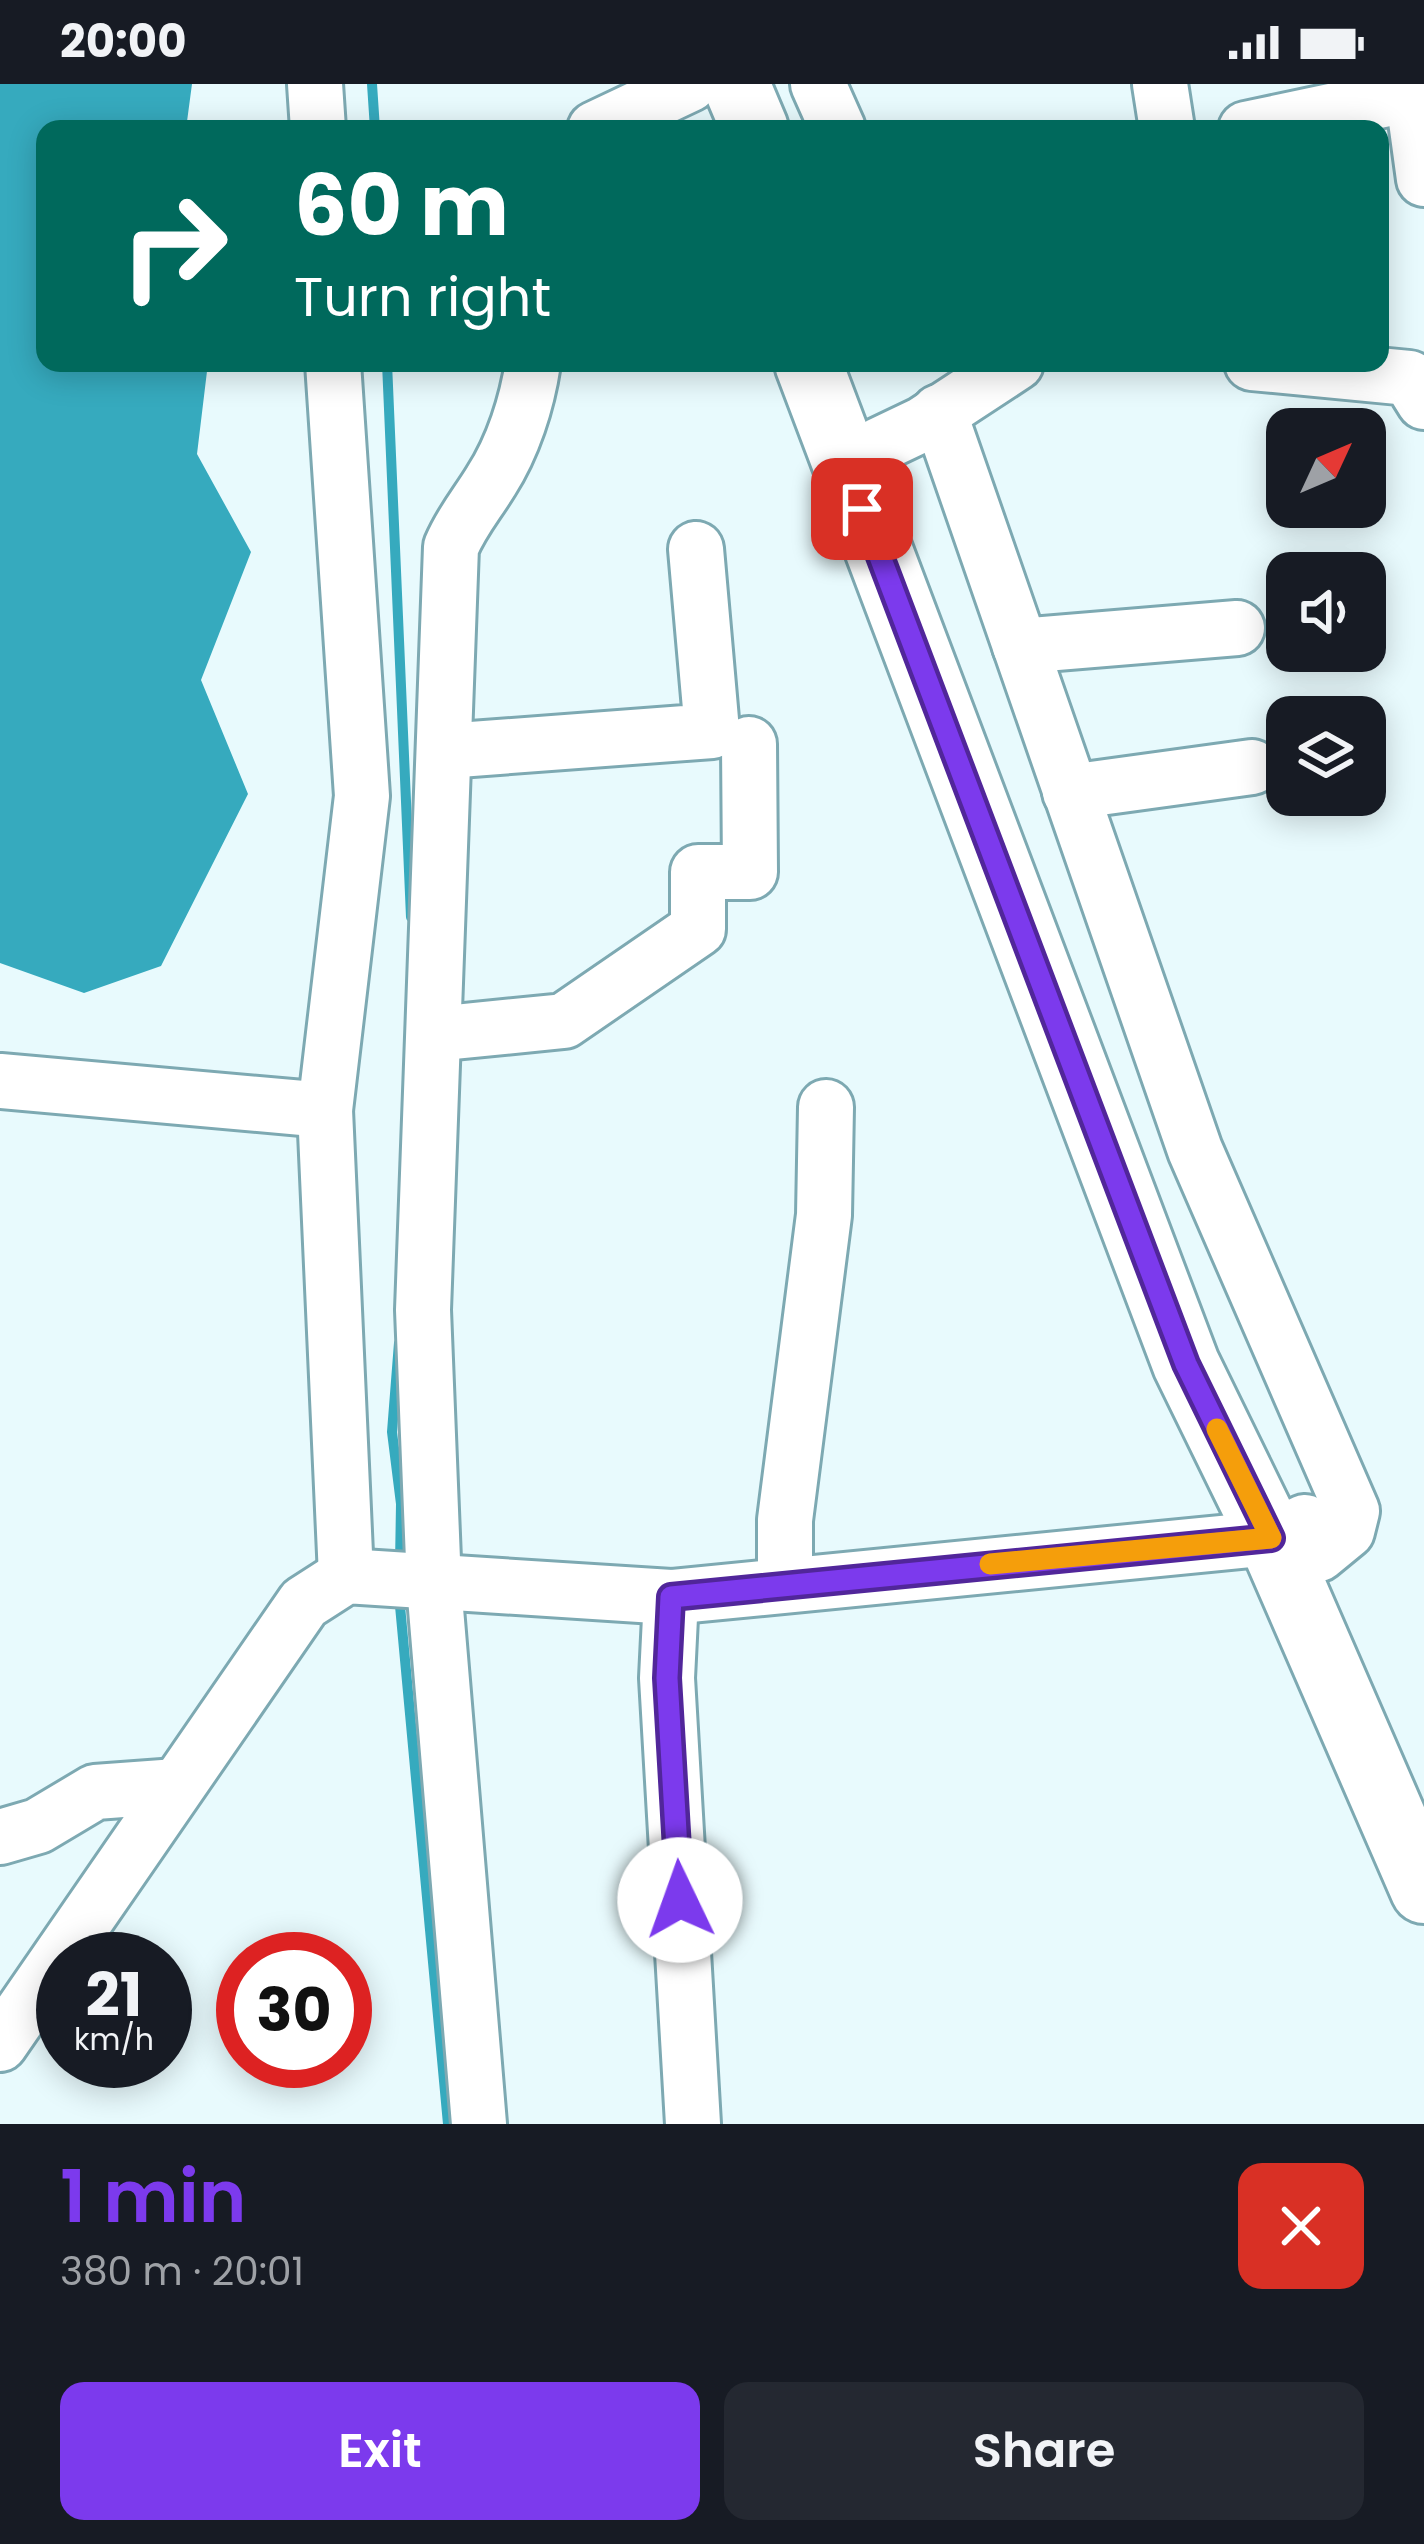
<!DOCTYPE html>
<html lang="en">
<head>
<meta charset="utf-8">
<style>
  :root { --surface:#171b24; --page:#242831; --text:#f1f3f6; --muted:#9ea1a6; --accent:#7c3aed }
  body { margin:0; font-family:Poppins,sans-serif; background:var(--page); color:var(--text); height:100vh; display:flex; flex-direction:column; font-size:45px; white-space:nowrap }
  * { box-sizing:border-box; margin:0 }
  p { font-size:39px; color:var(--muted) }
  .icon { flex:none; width:66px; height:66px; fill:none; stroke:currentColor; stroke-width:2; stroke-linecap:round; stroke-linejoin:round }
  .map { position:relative; height:2040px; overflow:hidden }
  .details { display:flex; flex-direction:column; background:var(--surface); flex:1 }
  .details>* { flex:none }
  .guide { position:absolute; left:36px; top:36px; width:1353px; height:252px; border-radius:24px; box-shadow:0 6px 30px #0003; background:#00695c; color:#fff; overflow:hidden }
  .needle { width:78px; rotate:46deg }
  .controls { position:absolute; left:1266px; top:324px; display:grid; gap:24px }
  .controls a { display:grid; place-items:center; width:120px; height:120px; border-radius:24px; background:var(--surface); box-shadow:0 6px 30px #0003; font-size:60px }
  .speed { position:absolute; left:36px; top:1848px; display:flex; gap:24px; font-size:60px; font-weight:700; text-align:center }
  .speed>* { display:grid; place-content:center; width:156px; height:156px; border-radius:50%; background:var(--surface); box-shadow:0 6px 30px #0003; line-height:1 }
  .speed small { font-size:30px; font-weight:400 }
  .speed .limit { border:18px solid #d22; background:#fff; color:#111 }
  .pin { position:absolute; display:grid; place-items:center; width:102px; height:102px; color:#fff; margin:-51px; border-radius:24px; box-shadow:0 6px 18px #0006 }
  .me { position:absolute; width:132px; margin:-66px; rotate:357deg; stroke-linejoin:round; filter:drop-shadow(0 0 9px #0008) }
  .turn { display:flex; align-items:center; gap:42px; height:252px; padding:0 60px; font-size:54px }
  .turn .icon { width:156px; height:156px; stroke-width:2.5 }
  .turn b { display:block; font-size:84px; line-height:102px }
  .round { display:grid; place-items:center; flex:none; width:126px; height:126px; border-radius:24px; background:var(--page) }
  .headline { display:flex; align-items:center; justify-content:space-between; height:204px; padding:0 60px }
  h1 { font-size:72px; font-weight:600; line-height:90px; color:var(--accent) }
  .primary-button { display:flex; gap:24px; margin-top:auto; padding:24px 60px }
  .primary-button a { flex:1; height:138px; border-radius:24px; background:var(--accent); color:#fff; font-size:48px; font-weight:600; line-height:138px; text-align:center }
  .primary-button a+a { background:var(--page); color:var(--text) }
  .status { display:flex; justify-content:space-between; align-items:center; height:84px; padding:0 60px; background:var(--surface); direction:ltr }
  .status svg { height:33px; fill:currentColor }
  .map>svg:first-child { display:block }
  .water { fill:#36aabe }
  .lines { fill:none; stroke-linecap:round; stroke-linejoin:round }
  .stream { stroke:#36aabe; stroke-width:10 }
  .minor-casing { stroke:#7da9b2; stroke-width:60 }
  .major-casing { stroke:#7da9b2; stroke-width:72 }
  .minor { stroke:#fff; stroke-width:54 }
  .major { stroke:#fff; stroke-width:66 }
  .route-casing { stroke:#51269a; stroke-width:30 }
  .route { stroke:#7c3aed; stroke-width:21 }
  .slow { stroke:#f59e0b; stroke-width:21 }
</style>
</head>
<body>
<div class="status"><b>20:00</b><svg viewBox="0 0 49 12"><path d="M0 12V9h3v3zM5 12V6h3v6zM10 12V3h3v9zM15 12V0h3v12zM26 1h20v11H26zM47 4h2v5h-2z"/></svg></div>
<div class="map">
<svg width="1424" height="2040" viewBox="0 0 1424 2040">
  <rect width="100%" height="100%" fill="#e8fafd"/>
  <path class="water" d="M0,0H192L186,45H45V279H208L197,370L251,468L201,596L248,710L161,882L84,909L0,879Z"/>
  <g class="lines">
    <g class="stream">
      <path d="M372,0L375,45"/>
      <path d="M387,279L411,833"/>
      <path d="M399,1259L392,1348L401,1420L400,1480"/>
      <path d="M399,1511L448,2040"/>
    </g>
    <g class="minor-casing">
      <g id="minor">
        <path d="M315,0L318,45"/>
        <path d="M818,0L838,45"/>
        <path d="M1160,0L1167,45"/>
        <path d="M1411,0L1424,95"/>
        <path d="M595,45L690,0"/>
        <path d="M1246,45L1411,10"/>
        <path d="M1252,279L1409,294L1424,318"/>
        <path d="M939,328L1195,1066L1352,1427L1347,1447L1319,1470"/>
        <path d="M879,361L923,340L1016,279"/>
        <path d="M1020,562L1237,544"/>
        <path d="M445,667L712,647L696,465"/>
        <path d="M1070,708L1252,683"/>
        <path d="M434,950L564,937L698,845V788H750L749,660"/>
        <path d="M0,997L325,1026L362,712L333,279"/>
        <path d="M325,1026L346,1492"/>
        <path d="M785,1499V1436L824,1131L826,1023"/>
        <path d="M671,1513L667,1594L693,2040"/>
        <path d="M0,1753L38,1742L95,1708L177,1702"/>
        <path d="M0,1960L304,1519L346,1492L671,1513L1271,1454L1305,1438"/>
        <path d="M479,2040L434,1501L423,1226L451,463C462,437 477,420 491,397C513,363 527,319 533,279"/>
      </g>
    </g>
    <g class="major-casing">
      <g id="major">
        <path d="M736,0L755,45"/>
        <path d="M808,279L1186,1280L1271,1454L1424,1806"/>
      </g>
    </g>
    <use href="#minor" class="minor"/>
    <use href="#major" class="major"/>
  </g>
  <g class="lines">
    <g class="route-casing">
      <path id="route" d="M680,1816L667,1594L671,1513L1271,1454L1186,1280L862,425"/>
    </g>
    <use href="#route" class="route"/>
    <path class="slow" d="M990,1480L1271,1454L1217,1345"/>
  </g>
</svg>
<div class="controls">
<a><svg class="needle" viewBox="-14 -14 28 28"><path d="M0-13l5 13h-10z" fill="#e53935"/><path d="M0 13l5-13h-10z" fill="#9ea1a6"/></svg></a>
<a><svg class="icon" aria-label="sound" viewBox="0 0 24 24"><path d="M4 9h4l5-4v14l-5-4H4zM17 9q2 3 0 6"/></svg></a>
<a><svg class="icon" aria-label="layers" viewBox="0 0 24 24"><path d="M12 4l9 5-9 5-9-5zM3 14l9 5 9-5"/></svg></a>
</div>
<div class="speed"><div>21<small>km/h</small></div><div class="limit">30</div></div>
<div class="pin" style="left:862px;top:425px;background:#d93025"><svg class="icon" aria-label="arrive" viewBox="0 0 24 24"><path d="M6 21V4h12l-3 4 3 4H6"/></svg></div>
<svg class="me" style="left:680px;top:1816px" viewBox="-20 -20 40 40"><circle r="19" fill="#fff"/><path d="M0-13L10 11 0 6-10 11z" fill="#7c3aed"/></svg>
<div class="guide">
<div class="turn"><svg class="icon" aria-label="right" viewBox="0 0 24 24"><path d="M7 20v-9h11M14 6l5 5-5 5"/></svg><div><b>60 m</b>Turn right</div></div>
</div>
</div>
<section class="details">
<div class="headline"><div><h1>1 min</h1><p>380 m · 20:01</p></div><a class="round" style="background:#d93025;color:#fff"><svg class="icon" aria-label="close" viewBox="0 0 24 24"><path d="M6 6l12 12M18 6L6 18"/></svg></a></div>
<div class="primary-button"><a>Exit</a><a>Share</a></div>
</section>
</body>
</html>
